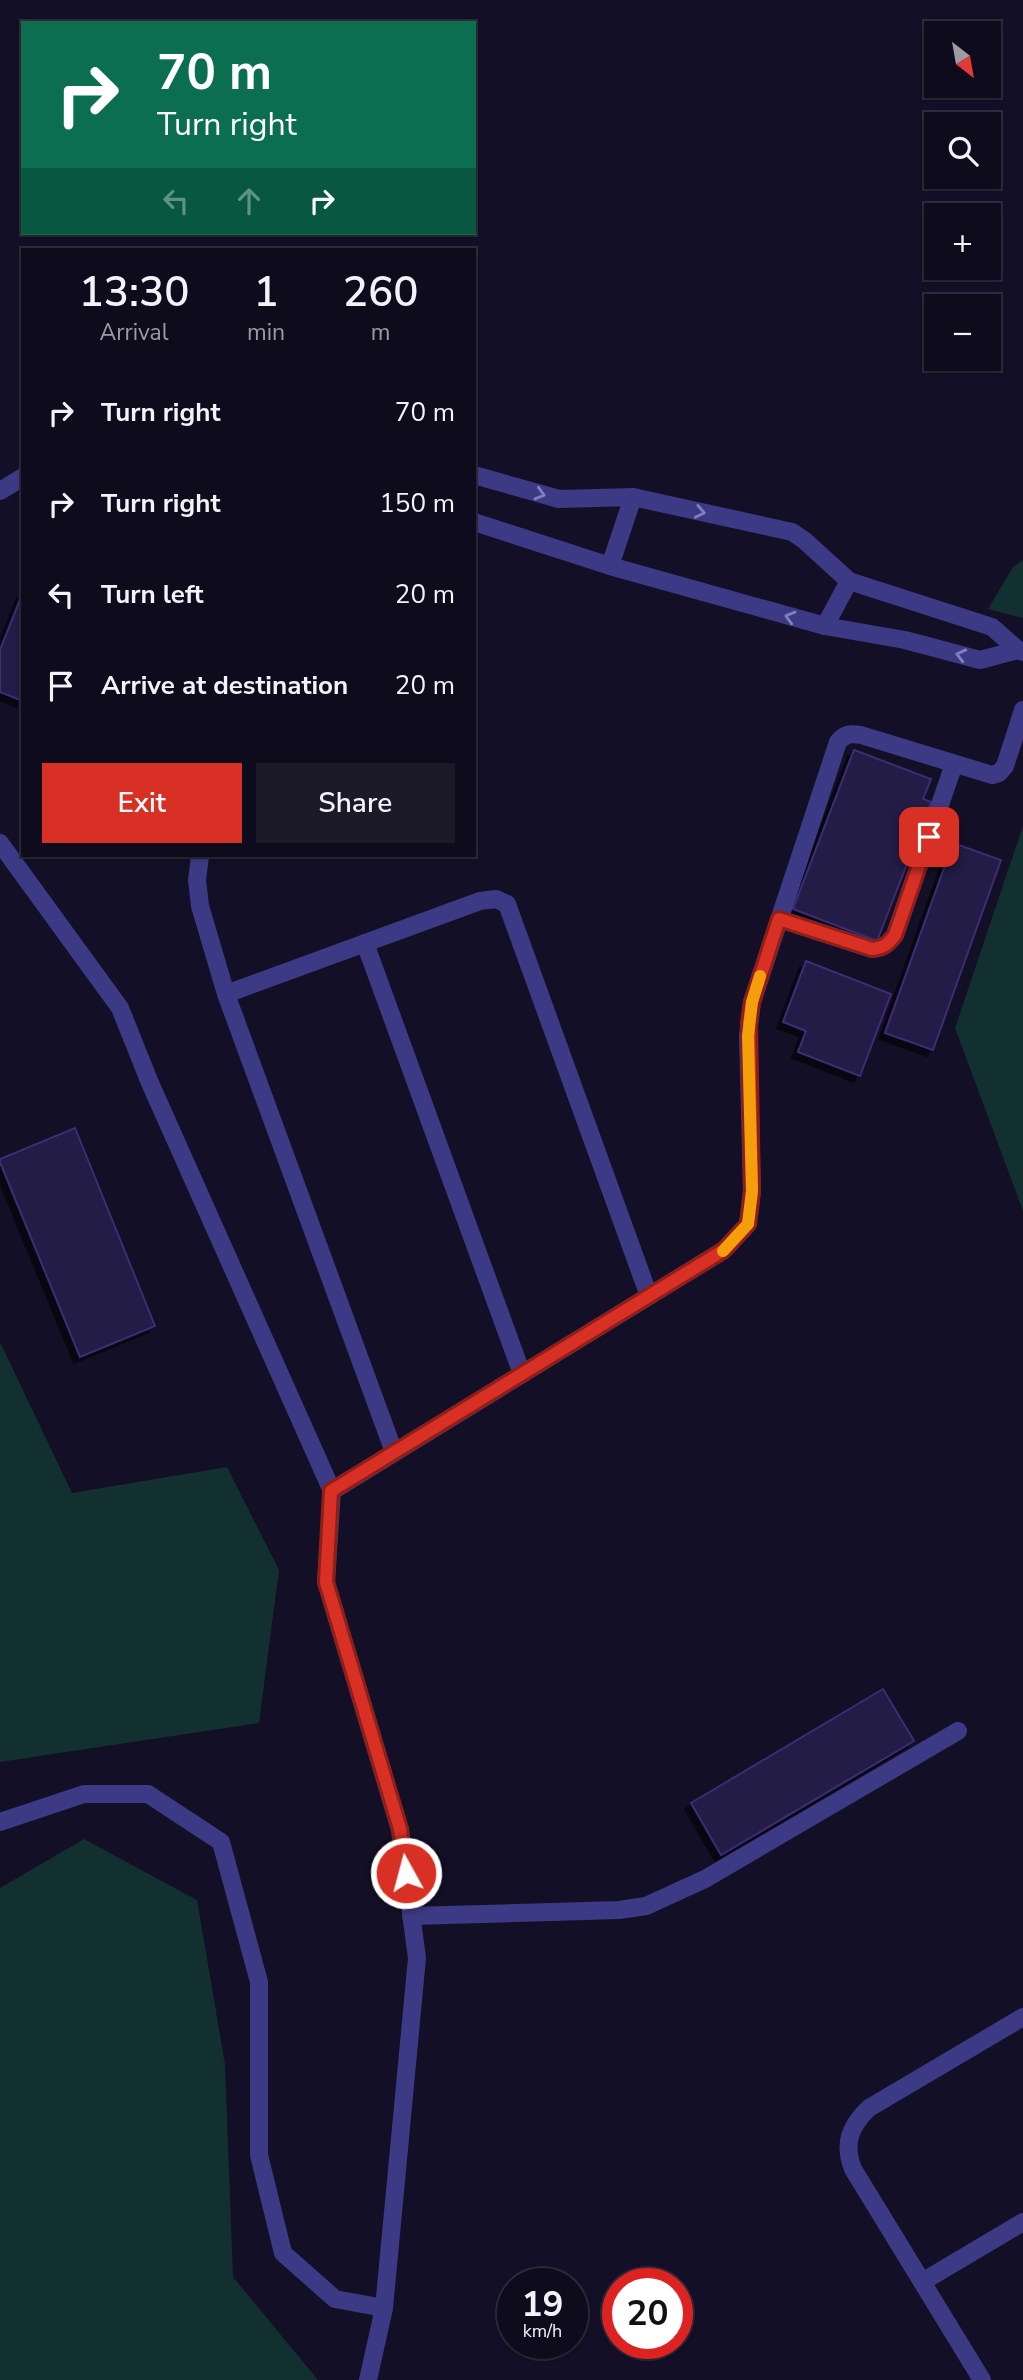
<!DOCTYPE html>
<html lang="en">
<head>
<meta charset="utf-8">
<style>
  :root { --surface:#0e0b1c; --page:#1c1929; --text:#f1f3f6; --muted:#9b9ba3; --line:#2e2b3b; --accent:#d93025 }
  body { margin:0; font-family:"Nunito Sans",sans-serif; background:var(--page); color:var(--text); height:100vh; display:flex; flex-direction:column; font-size:26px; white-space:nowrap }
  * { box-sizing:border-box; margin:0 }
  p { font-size:23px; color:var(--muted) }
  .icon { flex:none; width:38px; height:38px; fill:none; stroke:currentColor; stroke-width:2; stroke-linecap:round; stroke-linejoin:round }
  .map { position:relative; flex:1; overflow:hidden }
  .drawer { position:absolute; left:21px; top:248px; width:455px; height:609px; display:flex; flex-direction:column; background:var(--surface); border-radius:0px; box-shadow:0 2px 5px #0004,0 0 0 2px var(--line) }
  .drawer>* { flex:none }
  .top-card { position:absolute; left:21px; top:21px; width:455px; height:214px; border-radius:0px; box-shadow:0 2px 5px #0004,0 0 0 2px var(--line); background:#0b6e4f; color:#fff; overflow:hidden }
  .needle { width:46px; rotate:149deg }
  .tools { position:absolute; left:924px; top:21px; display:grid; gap:14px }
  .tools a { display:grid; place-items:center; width:77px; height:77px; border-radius:0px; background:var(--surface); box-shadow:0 2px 5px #0004,0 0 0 2px var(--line); font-size:35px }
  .speed { position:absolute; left:497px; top:2268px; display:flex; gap:14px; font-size:35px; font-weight:700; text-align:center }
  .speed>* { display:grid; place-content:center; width:91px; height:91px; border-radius:50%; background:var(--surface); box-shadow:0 2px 5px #0004,0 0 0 2px var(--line); line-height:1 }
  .speed small { font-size:18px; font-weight:400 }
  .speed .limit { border:10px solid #d22; background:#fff; color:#111 }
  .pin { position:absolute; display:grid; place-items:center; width:60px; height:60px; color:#fff; margin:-30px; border-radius:14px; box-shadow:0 4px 10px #0006 }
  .me { position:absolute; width:77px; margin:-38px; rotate:353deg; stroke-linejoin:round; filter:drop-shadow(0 0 5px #0008) }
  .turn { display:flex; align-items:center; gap:24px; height:147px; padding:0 21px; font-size:32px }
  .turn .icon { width:91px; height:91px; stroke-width:2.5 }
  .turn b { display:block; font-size:49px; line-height:60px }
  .lanes { display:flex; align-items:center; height:66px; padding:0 21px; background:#0003; justify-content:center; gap:35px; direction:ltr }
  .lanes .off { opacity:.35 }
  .eta { display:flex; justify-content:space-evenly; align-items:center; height:119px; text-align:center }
  .eta b { font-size:42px; font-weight:600; line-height:49px }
  .button { display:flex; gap:14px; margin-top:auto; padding:14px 21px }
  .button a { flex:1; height:80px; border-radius:0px; background:var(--accent); color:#fff; font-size:28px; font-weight:600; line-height:80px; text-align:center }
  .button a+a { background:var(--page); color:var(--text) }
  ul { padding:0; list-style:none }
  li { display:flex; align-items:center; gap:21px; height:91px; padding:0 21px }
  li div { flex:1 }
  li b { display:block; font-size:26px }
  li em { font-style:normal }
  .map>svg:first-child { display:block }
  .green { fill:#12302f }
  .building { fill:#241b47; stroke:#3b2d73; stroke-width:2; filter:url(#shadow) }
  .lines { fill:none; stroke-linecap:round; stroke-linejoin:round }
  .minor { stroke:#3d3a85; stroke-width:18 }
  .oneway { stroke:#837fbc }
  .route-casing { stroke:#8d1f18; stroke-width:18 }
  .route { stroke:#d93025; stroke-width:12 }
  .slow { stroke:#f59e0b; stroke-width:12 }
</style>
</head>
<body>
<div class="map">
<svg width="1023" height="2380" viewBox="0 0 1023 2380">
  <defs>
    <filter id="shadow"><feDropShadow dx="-6" dy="6" stdDeviation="0" flood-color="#0009"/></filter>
  </defs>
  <rect width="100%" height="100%" fill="#130f26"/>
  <g class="green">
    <path d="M1023,560V618L988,609L1013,567Z"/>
    <path d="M1023,826V1211L955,1028Z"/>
    <path d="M0,1342L72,1493L227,1467L279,1570L259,1723L0,1762Z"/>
    <path d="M84,1839L197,1900L225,2064L233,2277L318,2380H0V1888Z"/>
  </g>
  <g class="building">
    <path d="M23,592V701L0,692V650Z"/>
    <path d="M854,750L931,779L923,799L931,802L877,941L793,909Z"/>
    <path d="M953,843L1001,860L933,1050L885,1033Z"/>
    <path d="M806,961L891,994L860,1076L798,1052L806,1031L783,1022Z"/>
    <path d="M75,1128L155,1326L80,1357L0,1162V1159Z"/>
    <path d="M883,1689L914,1741L721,1855L691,1803Z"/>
  </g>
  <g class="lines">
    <g class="minor">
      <path d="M474,475L559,499L633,497L792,532L804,540L849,581L992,627L1018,650L1023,652"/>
      <path d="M0,491L23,477"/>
      <path d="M474,522L610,566L825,626L905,640L980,660L1018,650"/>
      <path d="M610,566L633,497"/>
      <path d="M825,626L849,581"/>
      <path d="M0,843L120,1008L150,1083L332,1491L326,1582L400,1830L417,1958L384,2308L368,2380"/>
      <path d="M200,856L197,880L200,906L226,994L394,1452"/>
      <path d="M779,919L872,949C884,948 888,944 895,935L954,764"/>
      <path d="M365,943L522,1374"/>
      <path d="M226,994L480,901L496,899L507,904L649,1296"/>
      <path d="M332,1491L724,1250L748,1224L752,1191L748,1036L752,1002L838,742C845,734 850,733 861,735L992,775L999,773L1005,766L1023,710"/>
      <path d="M0,1822L84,1794H148L221,1842L259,1982V2155L283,2253L335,2299L384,2308"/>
      <path d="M411,1916L619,1910L646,1906L705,1879L958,1731"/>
      <path d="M922,2282L1023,2222"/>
      <path d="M982,2380L853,2169C843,2144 850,2126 869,2108L1023,2017"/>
    </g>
  </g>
  <defs><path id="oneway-chevron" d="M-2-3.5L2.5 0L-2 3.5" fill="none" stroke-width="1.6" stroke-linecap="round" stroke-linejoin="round" transform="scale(1.75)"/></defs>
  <g class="oneway">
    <use href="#oneway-chevron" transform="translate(540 494) rotate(16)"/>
    <use href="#oneway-chevron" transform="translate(700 512) rotate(12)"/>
    <use href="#oneway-chevron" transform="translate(790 617) rotate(-164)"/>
    <use href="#oneway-chevron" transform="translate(961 655) rotate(-166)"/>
  </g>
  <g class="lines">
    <g class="route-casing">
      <path id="route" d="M406,1873L400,1829L326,1582L331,1491L724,1250L748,1224L752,1191L749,1022L752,1002L779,919L872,949C884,948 888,944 895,935L929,837"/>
    </g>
    <use href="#route" class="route"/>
    <path class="slow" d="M723,1251L748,1224L752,1191L748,1036L752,1002L760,976"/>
  </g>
</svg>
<div class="tools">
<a><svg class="needle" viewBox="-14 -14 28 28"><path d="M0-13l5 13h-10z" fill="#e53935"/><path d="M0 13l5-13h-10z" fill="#9b9ba3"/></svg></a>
<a><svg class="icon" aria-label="search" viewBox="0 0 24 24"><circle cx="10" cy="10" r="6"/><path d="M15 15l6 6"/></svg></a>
<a>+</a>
<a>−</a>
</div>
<div class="speed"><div>19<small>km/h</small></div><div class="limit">20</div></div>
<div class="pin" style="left:929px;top:837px;background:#d93025"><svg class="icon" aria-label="arrive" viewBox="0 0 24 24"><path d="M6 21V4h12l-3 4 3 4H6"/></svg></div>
<svg class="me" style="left:406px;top:1873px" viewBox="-20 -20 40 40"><circle r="17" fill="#d93025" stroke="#fff" stroke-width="3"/><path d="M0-11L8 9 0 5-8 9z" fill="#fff"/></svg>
<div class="top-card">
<div class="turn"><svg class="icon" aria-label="right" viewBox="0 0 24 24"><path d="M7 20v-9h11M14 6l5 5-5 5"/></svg><div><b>70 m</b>Turn right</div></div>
<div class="lanes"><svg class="icon off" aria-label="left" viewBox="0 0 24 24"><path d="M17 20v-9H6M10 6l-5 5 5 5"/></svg><svg class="icon off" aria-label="ahead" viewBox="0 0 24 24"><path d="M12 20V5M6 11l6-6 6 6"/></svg><svg class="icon" aria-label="right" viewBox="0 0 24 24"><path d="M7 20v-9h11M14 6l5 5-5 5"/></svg></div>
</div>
<section class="drawer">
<div class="eta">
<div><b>13:30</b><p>Arrival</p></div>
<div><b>1</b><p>min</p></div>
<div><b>260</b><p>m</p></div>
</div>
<ul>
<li><svg class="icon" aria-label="right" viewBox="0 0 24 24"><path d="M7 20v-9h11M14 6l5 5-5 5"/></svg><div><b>Turn right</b></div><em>70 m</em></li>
<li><svg class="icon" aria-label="right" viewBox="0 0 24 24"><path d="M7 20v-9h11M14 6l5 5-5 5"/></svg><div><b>Turn right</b></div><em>150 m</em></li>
<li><svg class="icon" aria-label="left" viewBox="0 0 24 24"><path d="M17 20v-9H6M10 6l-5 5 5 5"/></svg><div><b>Turn left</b></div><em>20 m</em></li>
<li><svg class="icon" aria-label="arrive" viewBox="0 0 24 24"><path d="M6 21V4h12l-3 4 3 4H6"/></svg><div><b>Arrive at destination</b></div><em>20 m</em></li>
</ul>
<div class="button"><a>Exit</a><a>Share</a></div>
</section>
</div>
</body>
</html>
